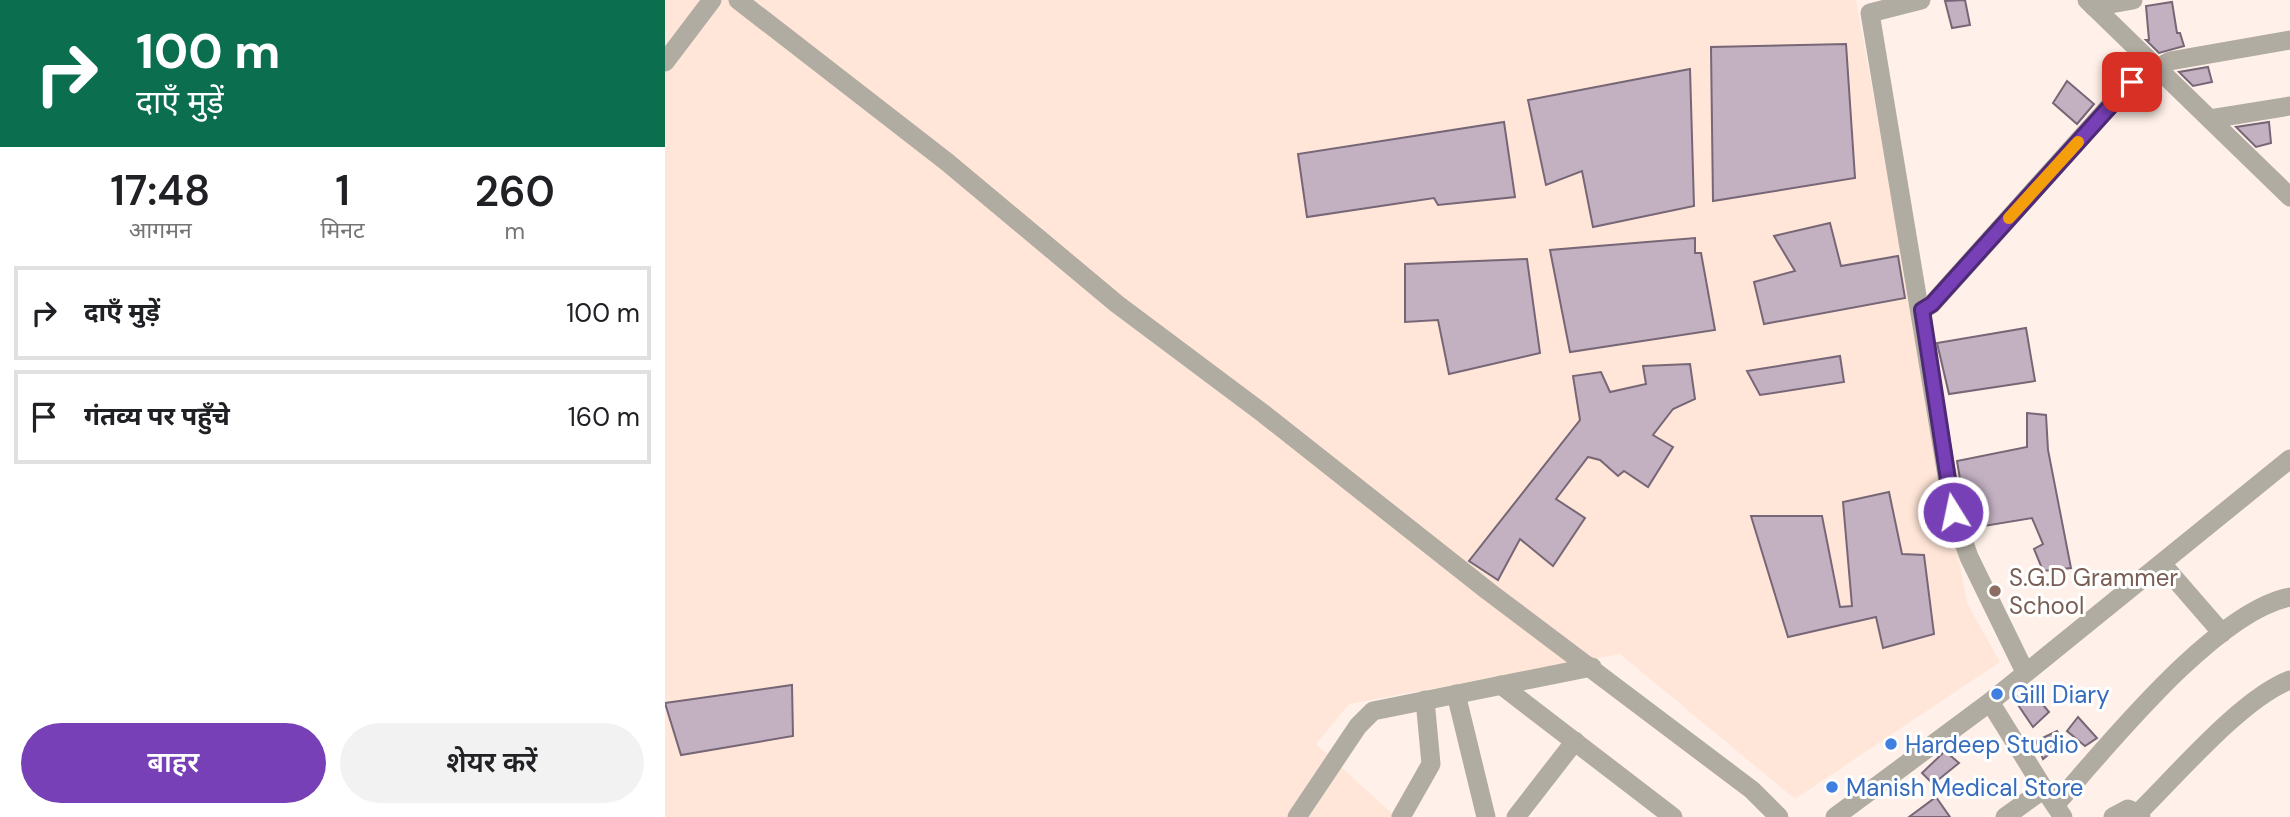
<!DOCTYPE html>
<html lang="hi">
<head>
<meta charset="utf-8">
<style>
  :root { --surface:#fff; --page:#f2f2f2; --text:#202124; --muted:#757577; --line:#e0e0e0; --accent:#7840b6 }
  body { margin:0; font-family:"DM Sans","Noto Sans Devanagari",sans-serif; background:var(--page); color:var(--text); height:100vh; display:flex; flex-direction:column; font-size:26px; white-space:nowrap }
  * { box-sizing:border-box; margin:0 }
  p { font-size:23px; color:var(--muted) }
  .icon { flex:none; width:38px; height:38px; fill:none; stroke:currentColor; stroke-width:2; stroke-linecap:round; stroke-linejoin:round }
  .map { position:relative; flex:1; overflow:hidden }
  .sheet { display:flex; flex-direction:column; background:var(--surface); width:665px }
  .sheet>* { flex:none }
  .top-card { background:#0b6e4f; color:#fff; overflow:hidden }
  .pin { position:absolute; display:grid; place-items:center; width:60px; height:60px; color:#fff; margin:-30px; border-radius:14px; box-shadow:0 4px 10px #0006 }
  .me { position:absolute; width:77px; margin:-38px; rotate:350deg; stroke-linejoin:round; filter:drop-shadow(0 0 5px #0008) }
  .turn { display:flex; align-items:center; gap:24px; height:147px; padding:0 21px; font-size:32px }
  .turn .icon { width:91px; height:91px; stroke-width:2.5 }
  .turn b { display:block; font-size:49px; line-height:60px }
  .eta { display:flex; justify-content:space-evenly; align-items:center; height:119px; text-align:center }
  .eta b { font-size:42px; font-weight:600; line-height:49px }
  .button { display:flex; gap:14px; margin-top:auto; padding:14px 21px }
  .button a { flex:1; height:80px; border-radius:42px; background:var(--accent); color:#fff; font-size:28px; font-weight:600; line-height:80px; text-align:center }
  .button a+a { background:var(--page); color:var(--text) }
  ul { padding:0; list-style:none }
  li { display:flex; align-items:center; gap:21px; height:94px; margin:0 14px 10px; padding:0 7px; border:4px solid var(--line); border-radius:0px }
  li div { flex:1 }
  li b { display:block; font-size:26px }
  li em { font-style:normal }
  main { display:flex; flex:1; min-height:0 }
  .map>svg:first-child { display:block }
  .built { fill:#ffe6d8 }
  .building { fill:#c3b1c2; stroke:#766676; stroke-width:2 }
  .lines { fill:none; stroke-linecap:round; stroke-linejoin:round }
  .minor { stroke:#b0aca2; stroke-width:19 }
  .route-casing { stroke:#4e2a76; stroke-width:18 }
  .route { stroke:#7840b6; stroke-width:12 }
  .slow { stroke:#f59e0b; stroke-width:12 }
  .education-dot { fill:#8d6e63; stroke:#fff; stroke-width:2.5 }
  .shop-dot { fill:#3f7fe0; stroke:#fff; stroke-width:2.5 }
  .labels { text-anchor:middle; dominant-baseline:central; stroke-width:6; stroke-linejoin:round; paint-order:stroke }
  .education-label { font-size:24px; fill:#785e54; stroke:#fff; text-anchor:start }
  .shop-label { font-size:24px; fill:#366cbe; stroke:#fff; text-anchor:start }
</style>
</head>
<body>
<main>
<section class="sheet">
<div class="top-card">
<div class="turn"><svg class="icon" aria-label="right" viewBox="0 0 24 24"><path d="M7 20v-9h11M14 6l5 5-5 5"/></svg><div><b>100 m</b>दाएँ मुड़ें</div></div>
</div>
<div class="eta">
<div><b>17:48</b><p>आगमन</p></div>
<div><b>1</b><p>मिनट</p></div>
<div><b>260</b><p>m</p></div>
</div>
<ul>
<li><svg class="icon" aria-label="right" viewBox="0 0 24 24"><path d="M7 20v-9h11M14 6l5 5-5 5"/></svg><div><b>दाएँ मुड़ें</b></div><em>100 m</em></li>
<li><svg class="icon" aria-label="arrive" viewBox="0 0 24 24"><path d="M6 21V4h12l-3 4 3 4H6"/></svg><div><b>गंतव्य पर पहुँचे</b></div><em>160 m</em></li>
</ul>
<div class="button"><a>बाहर</a><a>शेयर करें</a></div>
</section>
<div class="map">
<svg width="1625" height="817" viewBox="0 0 1625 817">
  <rect width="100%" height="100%" fill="#fff1e9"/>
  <path class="built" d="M0,0H1191L1302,603L1335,662L1130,799L955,654L684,704L651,744L731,817H0Z"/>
  <g class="building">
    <path d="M1300,0L1305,25L1287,28L1280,1Z"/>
    <path d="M1507,2L1512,33H1515L1519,46L1494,53L1481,40H1484L1481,6Z"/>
    <path d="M1181,44L1190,178L1048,201L1046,47Z"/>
    <path d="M1543,67L1547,82L1528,86L1514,72Z"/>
    <path d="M1025,69L1029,206L928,227L917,171L881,185L863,100Z"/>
    <path d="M1402,81L1429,104L1412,124L1388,103Z"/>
    <path d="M839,122L850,197L773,205L769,198L642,217L633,154Z"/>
    <path d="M1604,122L1606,143L1591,147L1571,127Z"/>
    <path d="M1165,223L1176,266L1233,256L1240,298L1099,324L1089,282L1130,271L1109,236Z"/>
    <path d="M1030,238V253H1036L1050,330L905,352L885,250Z"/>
    <path d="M862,259L875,353L784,374L773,320L740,322V264Z"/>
    <path d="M1361,328L1370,381L1284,394L1272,343Z"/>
    <path d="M1175,356L1179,382L1095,395L1082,371Z"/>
    <path d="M1025,364L1030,399L1008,409L988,435L1008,447L983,487L959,471L953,476L935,460L923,457L891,499L920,518L888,566L855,539L833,580L804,561L915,420L908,376L936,372L945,392L981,384L978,366Z"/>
    <path d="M1362,413L1381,415L1383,450L1406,568L1378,571L1369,549L1378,544L1367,518L1307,528L1300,509L1292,461L1362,447Z"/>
    <path d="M1224,492L1237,554L1259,555L1269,634L1218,648L1211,617L1123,637L1086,516H1157L1175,607L1187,606L1178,502Z"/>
    <path d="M127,685L128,736L16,755L0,703Z"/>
    <path d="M1364,688L1384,712L1368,727L1349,699Z"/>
    <path d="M1413,717L1432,738L1420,746L1402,731Z"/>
    <path d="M1392,731L1399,742L1378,759L1371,741Z"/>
    <path d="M1280,751L1294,763L1268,784L1257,773Z"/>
    <path d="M1271,797L1285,817H1244Z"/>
  </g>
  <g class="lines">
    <g class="minor">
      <path d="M73,0L282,162L452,304L599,414L823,591L1087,790L1114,817"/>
      <path d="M1256,0L1205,13L1288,512L1304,557L1360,672"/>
      <path d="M1422,0L1625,197"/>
      <path d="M1429,7L1468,0"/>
      <path d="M0,62L47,0"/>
      <path d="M1492,68L1505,61L1625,40"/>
      <path d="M1545,119L1625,106"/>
      <path d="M1257,310L1267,304L1485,61"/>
      <path d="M1498,565L1557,633"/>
      <path d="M836,685L1008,817"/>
      <path d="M791,694L821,817"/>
      <path d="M1325,702L1379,789"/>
      <path d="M1390,805C1441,748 1550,611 1625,597"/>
      <path d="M632,817L693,726L708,711L927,667"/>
      <path d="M736,817L766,764L760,700"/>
      <path d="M851,817L910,741"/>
      <path d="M1170,817L1325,702L1625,459"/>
      <path d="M1340,817L1379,789L1398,817"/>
      <path d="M1448,817L1463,809L1473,813"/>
      <path d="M1476,817L1473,813C1512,775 1577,698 1625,680"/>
    </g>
  </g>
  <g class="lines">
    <g class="route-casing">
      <path id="route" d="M1288,512L1257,310L1267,304L1467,82"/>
    </g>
    <use href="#route" class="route"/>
    <path class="slow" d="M1344,218L1413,142"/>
  </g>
  <circle class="education-dot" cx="1330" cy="591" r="7"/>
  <g class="shop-dot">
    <circle cx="1332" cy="694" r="7"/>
    <circle cx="1226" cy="744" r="7"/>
    <circle cx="1167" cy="787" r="7"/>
  </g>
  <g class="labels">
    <g class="education-label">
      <text x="1344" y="577">S.G.D Grammer<tspan x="1344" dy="28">School</tspan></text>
    </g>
    <g class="shop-label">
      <text x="1346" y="694">Gill Diary</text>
      <text x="1240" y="744">Hardeep Studio</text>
      <text x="1181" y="787">Manish Medical Store</text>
    </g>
  </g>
</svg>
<div class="pin" style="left:1467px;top:82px;background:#d93025"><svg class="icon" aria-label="arrive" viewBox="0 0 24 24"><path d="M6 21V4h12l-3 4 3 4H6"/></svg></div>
<svg class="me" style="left:1288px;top:512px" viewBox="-20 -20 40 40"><circle r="17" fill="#7840b6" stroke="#fff" stroke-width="3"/><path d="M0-11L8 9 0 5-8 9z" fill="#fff"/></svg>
</div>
</main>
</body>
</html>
